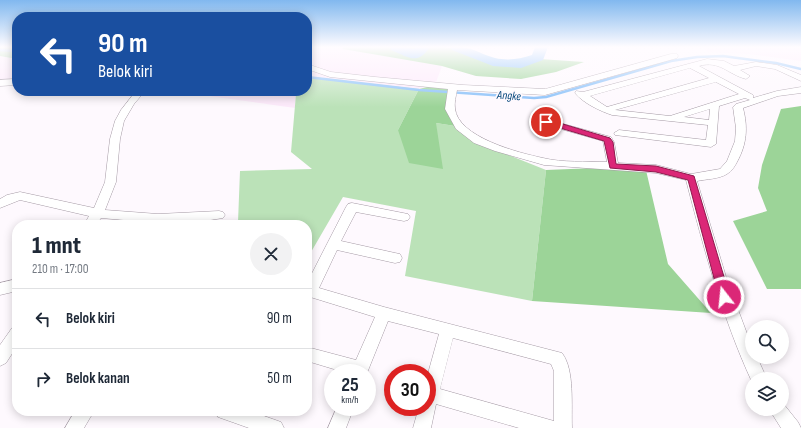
<!DOCTYPE html>
<html lang="id">
<head>
<meta charset="utf-8">
<style>
  :root { --surface:#fff; --page:#f2f2f3; --text:#1f2937; --muted:#747a83; --line:#e0e1e3 }
  body { margin:0; font-family:"Sofia Sans Condensed",sans-serif; background:var(--page); color:var(--text); height:100vh; display:flex; flex-direction:column; font-size:15px; white-space:nowrap }
  * { box-sizing:border-box; margin:0 }
  p { font-size:13px; color:var(--muted) }
  .icon { flex:none; width:22px; height:22px; fill:none; stroke:currentColor; stroke-width:2; stroke-linecap:round; stroke-linejoin:round }
  .map { position:relative; flex:1; overflow:hidden }
  .details { position:absolute; left:12px; top:220px; width:300px; height:196px; display:flex; flex-direction:column; background:var(--surface); border-radius:16px; box-shadow:0 2px 10px #0003 }
  .details>* { flex:none }
  .guide { position:absolute; left:12px; top:12px; width:300px; height:84px; border-radius:16px; box-shadow:0 2px 10px #0003; background:#1a4fa0; color:#fff; overflow:hidden }
  .fabs { position:absolute; left:745px; top:320px; display:grid; gap:8px }
  .fabs a { display:grid; place-items:center; width:44px; height:44px; border-radius:50%; background:var(--surface); box-shadow:0 2px 10px #0003; font-size:20px }
  .speed { position:absolute; left:324px; top:364px; display:flex; gap:8px; font-size:20px; font-weight:700; text-align:center }
  .speed>* { display:grid; place-content:center; width:52px; height:52px; border-radius:50%; background:var(--surface); box-shadow:0 2px 10px #0003; line-height:1 }
  .speed small { font-size:10px; font-weight:400 }
  .speed .limit { border:6px solid #d22; background:#fff; color:#111 }
  .pin { position:absolute; display:grid; place-items:center; width:34px; height:34px; color:#fff; margin:-17px; border:2px solid #fff; border-radius:50%; box-shadow:0 1px 4px #0007 }
  .me { position:absolute; width:44px; margin:-22px; rotate:344deg; stroke-linejoin:round; filter:drop-shadow(0 0 3px #0008) }
  .turn { display:flex; align-items:center; gap:14px; height:84px; padding:0 20px; font-size:18px }
  .turn .icon { width:52px; height:52px; stroke-width:2.5 }
  .turn b { display:block; font-size:28px; line-height:34px }
  .round { display:grid; place-items:center; flex:none; width:42px; height:42px; border-radius:21px; background:var(--page) }
  .overview { display:flex; align-items:center; justify-content:space-between; height:68px; padding:0 20px }
  h1 { font-size:24px; font-weight:800; line-height:30px }
  ul { padding:0; list-style:none }
  li { display:flex; align-items:center; gap:12px; height:60px; padding:0 20px; border-top:1px solid var(--line) }
  li div { flex:1 }
  li b { display:block; font-size:15px }
  li em { font-style:normal }
  .map>svg:first-child { display:block }
  .industrial { fill:#fdeafb }
  .green { fill:#bbe2b8 }
  .forest { fill:#9cd498 }
  .lines { fill:none; stroke-linecap:round; stroke-linejoin:round }
  .stream { stroke:#86bff9; stroke-width:2.5 }
  .river { fill:#86bff9; fill-rule:evenodd }
  .minor-casing { stroke:#a59aa5; stroke-width:1 }
  .minor { fill:#fff; fill-rule:evenodd }
  .route { fill:#db2777; stroke:#8e194d }
  .labels { text-anchor:middle; dominant-baseline:central; stroke-width:3.5; stroke-linejoin:round; paint-order:stroke }
  .far-water-label { font-size:12px; font-style:italic; fill:#07497d; stroke:#fef9fe }
</style>
</head>
<body>
<div class="map">
<svg width="801" height="428" viewBox="0 0 801 428">
  <rect width="100%" height="100%" fill="#fef9fe"/>
  <g class="industrial">
    <path d="M307,47H343V49L442,66L435,85L419,89L313,77L307,83Z"/>
    <path d="M703,47H801V61L748,54L708,52Z"/>
    <path d="M0,56L17,59V76L6,83H0Z"/>
    <path d="M196,91H299L296,94L295,108L202,95Z"/>
  </g>
  <path class="green" d="M313,77L419,89L398,130L436,123L455,126L476,142L546,170L532,301L405,276L416,211L343,197L307,259V225H239L238,222L240,171L312,169L291,152L296,94L299,91H307V83Z"/>
  <g class="forest">
    <path d="M0,47H17V59L0,56Z"/>
    <path d="M343,47H444L478,52L492,61L540,59L584,62L556,72L521,79L476,76L442,66L343,49Z"/>
    <path d="M435,85L452,87L455,126L436,123L443,169L409,163L398,130L419,89Z"/>
    <path d="M801,106V289H767L733,221L767,211L758,188L762,165L781,109Z"/>
    <path d="M645,166L668,264L711,313L532,301L546,170Z"/>
  </g>
  <g class="lines">
    <g class="stream">
      <path d="M0,50L17,51"/>
      <path d="M307,77L419,90L534,98L546,97L671,61L697,57L723,56L776,63L801,69"/>
    </g>
    <g class="river">
      <path d="M390,47H407L414,49L416,47H430C417,66 409,57 391,50Z"/>
      <path d="M450,47C471,45 477,53 495,58C508,61 520,59 532,55L535,47H548L543,60L521,68L493,66L452,50Z"/>
    </g>
    <g class="minor-casing">
      <g id="minor">
        <path d="M671,54H677L678,56L677,58L545,95L457,90C456,96 454,103 455,108C457,137 519,153 543,158C563,163 586,161 607,162L603,141L543,124L532,115L537,112L549,120L611,137L614,142L618,163L656,165L691,174L720,169L727,161L735,141L736,128L733,107L736,104L750,100L745,98L719,106L716,144L711,147L615,135L614,133L619,130L706,140L708,125L612,115C600,111 583,103 575,93L576,91L583,92L707,59L724,61L734,66L756,62L777,65L801,75V81L775,69L756,66L740,70L750,76L746,79C727,74 720,60 699,66L753,95V98L777,91L801,87V93L778,96L743,108C748,127 747,144 737,162C735,166 732,171 727,174C719,179 707,179 697,181L727,280L752,347V357H757L767,379H752V382C722,317 704,249 686,180L656,173L544,165L495,151L474,143L456,129L445,109L448,89L330,77L307,69V64L331,72L375,77L463,85L545,89ZM690,68L709,78L607,107L590,96ZM716,82L739,94L670,116L615,110ZM710,109L709,120L684,117Z"/>
        <path d="M17,79V85L0,86V80Z"/>
        <path d="M136,91H145L134,104L124,121L120,139L116,182L105,210L158,214L219,211L223,212L225,215L223,218L204,221L158,223L101,218L96,225H84L89,216L20,200L0,208V199L7,195L20,192L94,208L105,182L110,139L115,121L121,110Z"/>
        <path d="M352,203L408,214L410,217L408,220L404,221L356,212L341,241L395,253L400,254L402,258L400,262L395,263L337,250L319,288L384,307L562,353C575,370 571,406 572,428H519L436,404L431,428H413L419,407H427V377L439,334L388,321L367,373H347L307,361V347L356,360L375,317L307,296V283L346,207L348,204ZM453,338L551,364L554,371V421L440,389Z"/>
        <path d="M17,279V291L0,295V283Z"/>
        <path d="M17,326V346L6,363L0,366V345L12,328Z"/>
        <path d="M782,402L798,422L801,428H781L769,409H782Z"/>
        <path d="M337,407H354L346,428H328Z"/>
        <path d="M75,411H94L84,428H65Z"/>
        <path d="M215,411H250L281,422L284,428H249L218,417Z"/>
      </g>
    </g>
    <use href="#minor" class="minor"/>
  </g>
  <linearGradient id="sky" x2="0" y2="1"><stop stop-color="#81b8ef"/><stop offset="0.44" stop-color="#fffcff"/><stop offset="1" stop-color="#fffcff" stop-opacity="0"/></linearGradient>
  <rect width="801" height="107" fill="url(#sky)"/>
  <path class="route" d="M546,119L610,138L613,142L616,164L656,166L694,176L730,297L728,301L724,302L721,301L719,297L688,180L656,172L610,168L604,141L543,123L542,122Z"/>
  <g class="labels">
    <g class="far-water-label">
      <text transform="translate(509 96) rotate(4)">Angke</text>
    </g>
  </g>
</svg>
<div class="fabs">
<a><svg class="icon" aria-label="search" viewBox="0 0 24 24"><circle cx="10" cy="10" r="6"/><path d="M15 15l6 6"/></svg></a>
<a><svg class="icon" aria-label="layers" viewBox="0 0 24 24"><path d="M12 4l9 5-9 5-9-5zM3 14l9 5 9-5"/></svg></a>
</div>
<div class="speed"><div>25<small>km/h</small></div><div class="limit">30</div></div>
<div class="pin" style="left:546px;top:122px;background:#d93025"><svg class="icon" aria-label="arrive" viewBox="0 0 24 24"><path d="M6 21V4h12l-3 4 3 4H6"/></svg></div>
<svg class="me" style="left:724px;top:297px" viewBox="-20 -20 40 40"><circle r="17" fill="#db2777" stroke="#fff" stroke-width="3"/><path d="M0-11L8 9 0 5-8 9z" fill="#fff"/></svg>
<div class="guide">
<div class="turn"><svg class="icon" aria-label="left" viewBox="0 0 24 24"><path d="M17 20v-9H6M10 6l-5 5 5 5"/></svg><div><b>90 m</b>Belok kiri</div></div>
</div>
<section class="details">
<div class="overview"><div><h1>1 mnt</h1><p>210 m · 17:00</p></div><a class="round"><svg class="icon" aria-label="close" viewBox="0 0 24 24"><path d="M6 6l12 12M18 6L6 18"/></svg></a></div>
<ul>
<li><svg class="icon" aria-label="left" viewBox="0 0 24 24"><path d="M17 20v-9H6M10 6l-5 5 5 5"/></svg><div><b>Belok kiri</b></div><em>90 m</em></li>
<li><svg class="icon" aria-label="right" viewBox="0 0 24 24"><path d="M7 20v-9h11M14 6l5 5-5 5"/></svg><div><b>Belok kanan</b></div><em>50 m</em></li>
</ul>
</section>
</div>
</body>
</html>
